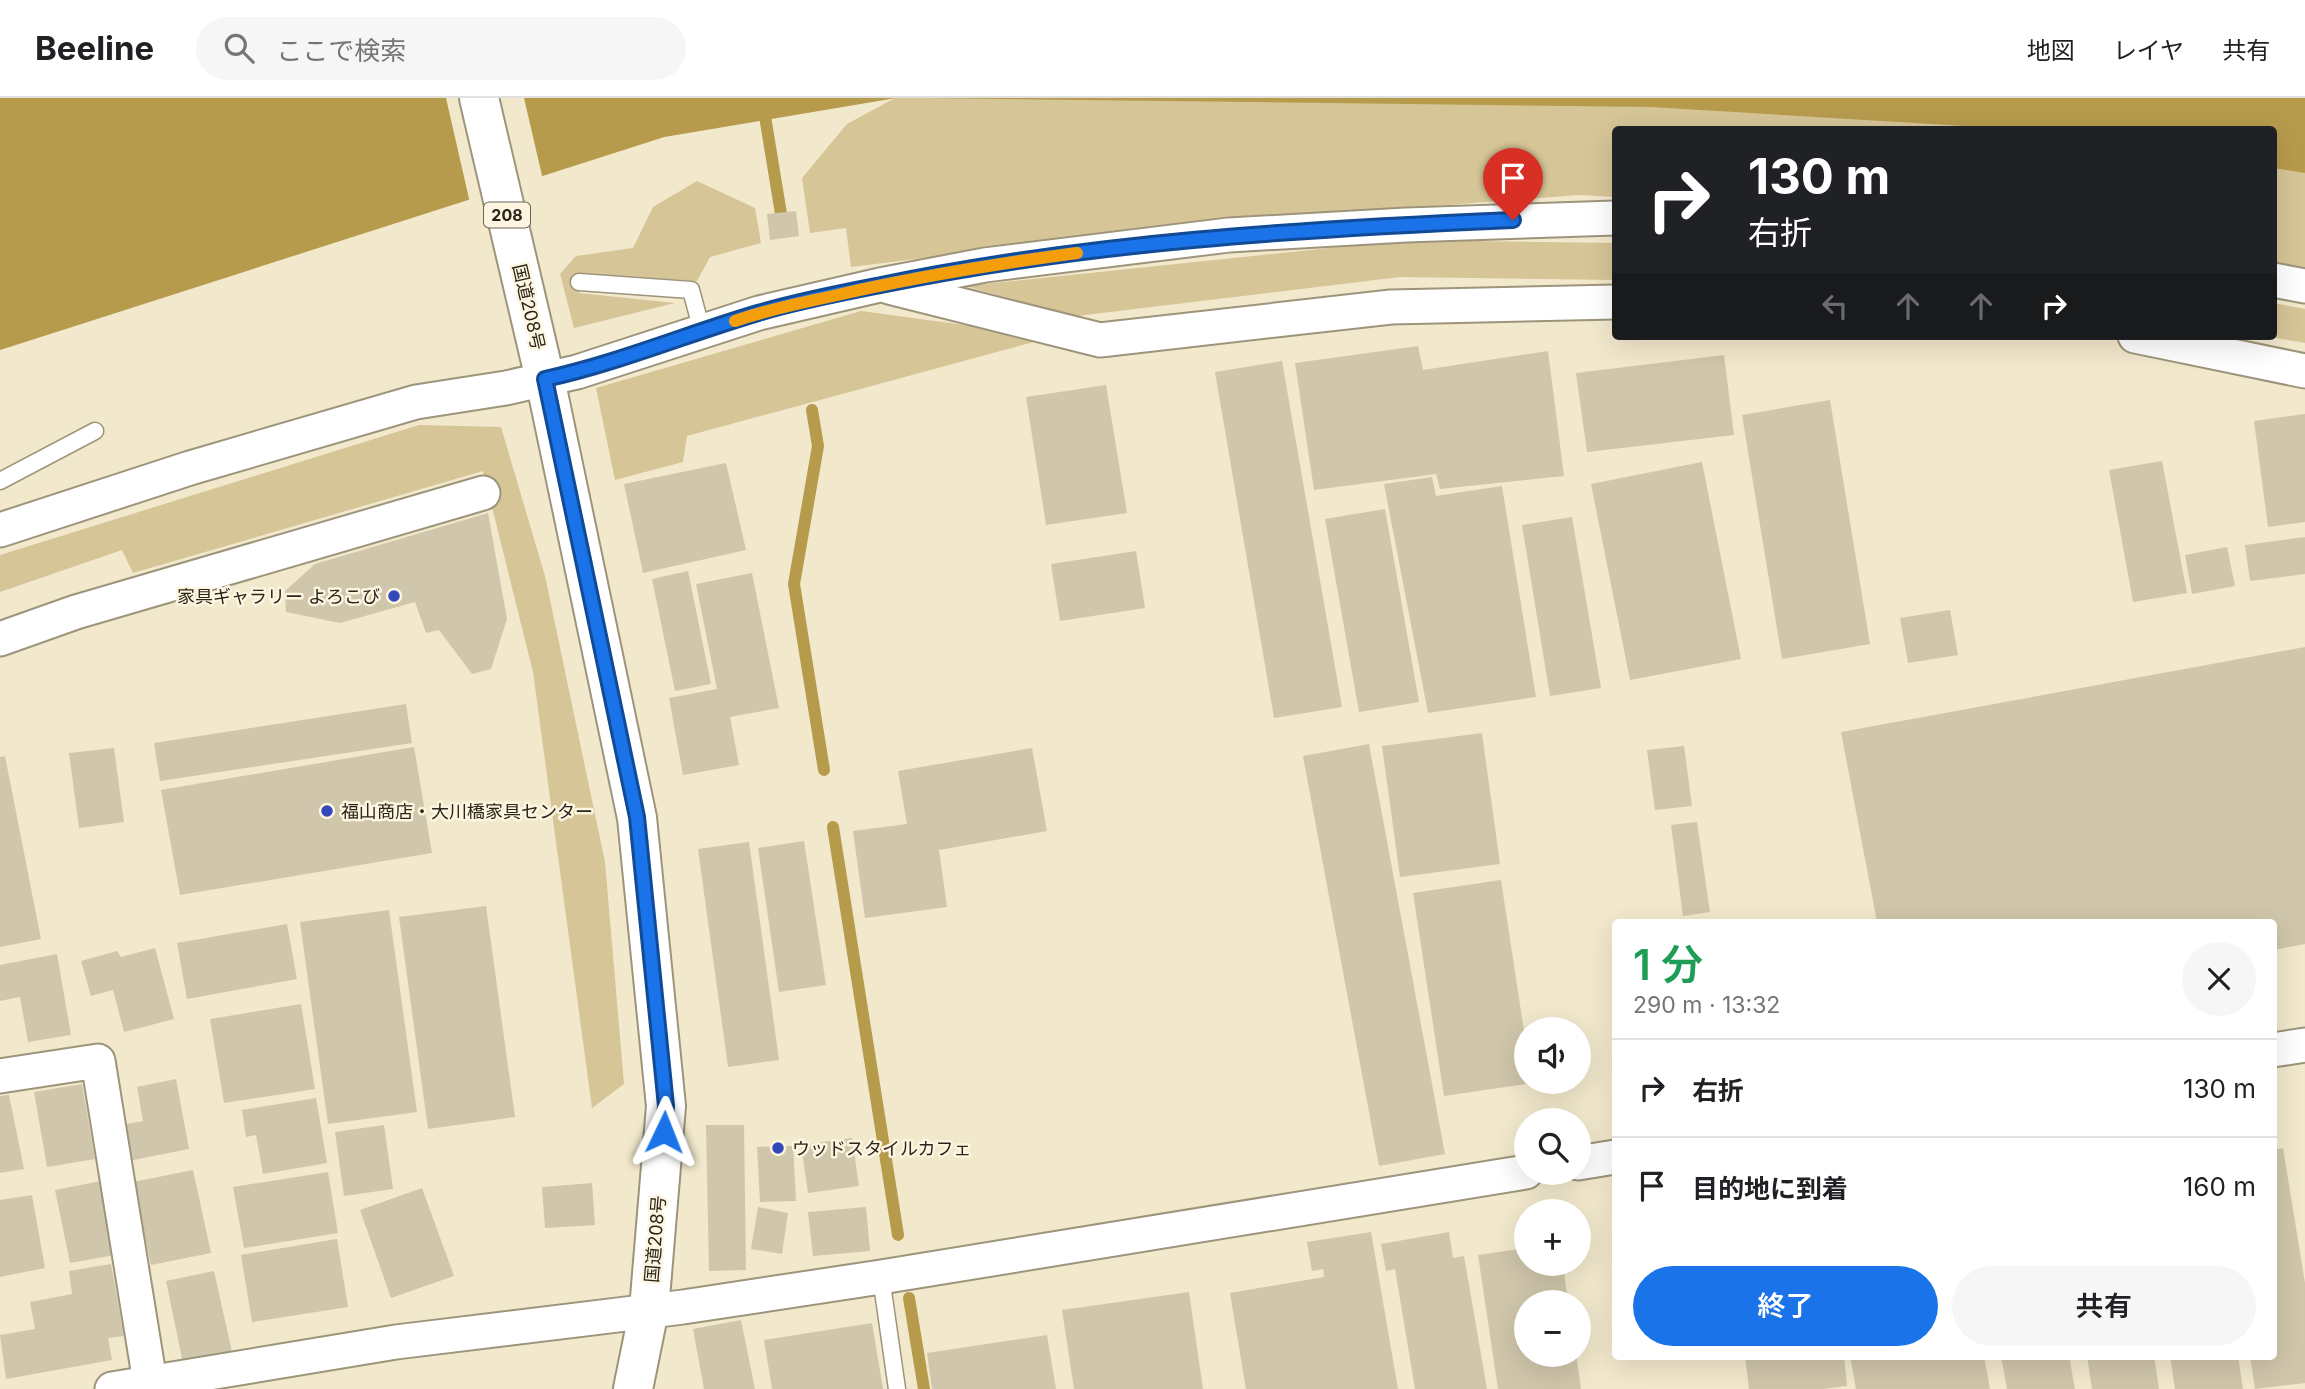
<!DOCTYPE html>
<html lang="ja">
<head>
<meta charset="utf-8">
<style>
  :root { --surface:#fff; --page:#f6f6f6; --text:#202124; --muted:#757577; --line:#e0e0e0; --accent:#1a73e8 }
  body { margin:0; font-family:Inter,"Noto Sans JP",sans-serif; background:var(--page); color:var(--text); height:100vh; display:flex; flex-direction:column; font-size:26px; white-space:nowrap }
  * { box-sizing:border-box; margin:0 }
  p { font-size:23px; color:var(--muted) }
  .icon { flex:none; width:38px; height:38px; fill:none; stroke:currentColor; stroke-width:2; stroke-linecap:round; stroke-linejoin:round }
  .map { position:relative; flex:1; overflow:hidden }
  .sheet { position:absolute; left:1612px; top:821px; width:665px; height:441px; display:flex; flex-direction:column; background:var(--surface); border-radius:7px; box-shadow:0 7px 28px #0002 }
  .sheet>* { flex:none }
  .guide { position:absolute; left:1612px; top:28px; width:665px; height:214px; border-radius:7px; box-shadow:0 7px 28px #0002; background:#202124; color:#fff; overflow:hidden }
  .tools { position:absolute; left:1514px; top:919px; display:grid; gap:14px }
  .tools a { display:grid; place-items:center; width:77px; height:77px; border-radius:50%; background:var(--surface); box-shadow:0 7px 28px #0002; font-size:35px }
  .pin { position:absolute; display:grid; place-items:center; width:60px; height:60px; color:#fff; margin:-72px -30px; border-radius:50% 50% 50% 0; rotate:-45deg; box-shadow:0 0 7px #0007 }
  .pin .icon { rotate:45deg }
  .me { position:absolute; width:77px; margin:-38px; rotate:2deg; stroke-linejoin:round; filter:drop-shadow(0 0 5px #0008) }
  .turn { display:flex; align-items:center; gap:24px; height:147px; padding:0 21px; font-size:32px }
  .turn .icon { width:91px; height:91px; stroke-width:2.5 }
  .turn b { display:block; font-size:49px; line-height:60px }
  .lanes { display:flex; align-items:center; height:66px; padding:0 21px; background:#0003; justify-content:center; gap:35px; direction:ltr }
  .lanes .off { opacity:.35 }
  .round { display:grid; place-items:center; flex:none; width:74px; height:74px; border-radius:37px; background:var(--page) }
  .headline { display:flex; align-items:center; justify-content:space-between; height:119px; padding:0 21px }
  h1 { font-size:42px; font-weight:600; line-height:52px; color:#1e9e55 }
  .button { display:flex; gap:14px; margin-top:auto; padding:14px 21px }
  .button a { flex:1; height:80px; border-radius:42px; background:var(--accent); color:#fff; font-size:28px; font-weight:600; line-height:80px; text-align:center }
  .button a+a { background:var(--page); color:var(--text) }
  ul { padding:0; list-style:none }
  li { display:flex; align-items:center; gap:21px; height:98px; padding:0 21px; border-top:2px solid var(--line) }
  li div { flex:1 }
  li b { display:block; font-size:26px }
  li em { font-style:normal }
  header { display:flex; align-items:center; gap:42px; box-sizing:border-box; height:98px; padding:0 35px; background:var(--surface); border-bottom:2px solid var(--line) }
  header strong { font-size:33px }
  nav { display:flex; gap:38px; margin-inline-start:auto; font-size:24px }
  .search { width:490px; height:63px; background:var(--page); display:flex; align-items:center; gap:18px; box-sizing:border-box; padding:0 24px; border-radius:38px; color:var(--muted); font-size:26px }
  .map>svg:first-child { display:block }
  .green { fill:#d6c597 }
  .water { fill:#b79b4d }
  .pier { fill:#f2e8cc }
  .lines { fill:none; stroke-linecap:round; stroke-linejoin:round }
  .stream { stroke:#b79b4d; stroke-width:12 }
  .building { fill:#d0c6ab }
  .lane-casing { stroke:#9d947b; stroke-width:19 }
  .street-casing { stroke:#9d947b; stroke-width:37 }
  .highway-casing { stroke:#9d947b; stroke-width:42 }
  .lane { stroke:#fff; stroke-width:16 }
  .street { stroke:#fff; stroke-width:33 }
  .highway { stroke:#fff; stroke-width:38 }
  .route-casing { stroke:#114b97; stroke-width:18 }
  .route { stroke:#1a73e8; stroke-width:12 }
  .slow { stroke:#f59e0b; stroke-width:12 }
  .poi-dot { fill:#3348ba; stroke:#fdf5df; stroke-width:2.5 }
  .labels { text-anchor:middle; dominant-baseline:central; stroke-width:5; stroke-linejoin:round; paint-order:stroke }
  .shield { fill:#fdf5df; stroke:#696356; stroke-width:2 }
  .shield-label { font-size:16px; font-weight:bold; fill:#29251b }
  .street-label { font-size:18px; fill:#29251b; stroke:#fdf5df }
  .poi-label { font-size:18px; fill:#29251b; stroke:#fdf5df; text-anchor:start }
</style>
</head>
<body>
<header>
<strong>Beeline</strong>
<div class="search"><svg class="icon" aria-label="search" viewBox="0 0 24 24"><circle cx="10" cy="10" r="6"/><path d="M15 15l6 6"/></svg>ここで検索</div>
<nav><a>地図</a><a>レイヤ</a><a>共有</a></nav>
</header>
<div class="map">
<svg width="2305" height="1291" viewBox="0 0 2305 1291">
  <rect width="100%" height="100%" fill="#f2e8cc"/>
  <g class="green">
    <path d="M672,0H2305V171L2273,166V32H1615V99L1579,97L1198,126L851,169L846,130L810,135L802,80L847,26L895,0L664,39L0,252V215Z"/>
    <path d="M697,83L755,110L761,145L710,159L697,183L585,175L579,195L675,205L574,230L560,176L576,158L633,150L653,109Z"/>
    <path d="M1406,142L1615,145V182L1400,179L1077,218L965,188Z"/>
    <path d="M2273,205L2305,211V245L2265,238H2273Z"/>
    <path d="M861,213L1052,239L687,338L683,364L615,382L596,290Z"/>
    <path d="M419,327L501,329L545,478L605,764L624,986L592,1010L533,574L483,373L133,475L122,452L0,494V457Z"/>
  </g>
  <g class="water">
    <path d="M0,0H896L664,39L0,252Z"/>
    <path d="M925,0H2305V75L2273,70V32L2015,31L1651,9Z"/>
  </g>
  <path class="pier" d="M446,0H524L543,82L470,105Z"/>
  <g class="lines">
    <g class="stream">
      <path d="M762,0L783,128"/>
      <path d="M812,312L818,348L794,486L824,672"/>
      <path d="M833,729L898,1137"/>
      <path d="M909,1200L924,1291"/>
    </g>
  </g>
  <g class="building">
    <path d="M796,113L799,138L770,142L767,116Z"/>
    <path d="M1418,248L1423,272L1548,253L1564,378L1440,391L1436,376L1314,392L1295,265Z"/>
    <path d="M1724,257L1734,337L1587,354L1576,275Z"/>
    <path d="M1282,263L1342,609L1274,620L1215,274Z"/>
    <path d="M1106,287L1127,415L1046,427L1026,299Z"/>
    <path d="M1830,302L1870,546L1782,561L1742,317Z"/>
    <path d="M2305,316V424L2268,429L2254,323Z"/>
    <path d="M2162,363L2187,495L2133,504L2109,372Z"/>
    <path d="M1702,364L1741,561L1630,582L1591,386Z"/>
    <path d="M726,365L746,452L643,475L624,386Z"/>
    <path d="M1432,379L1436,398L1502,388L1536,599L1428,615L1384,386Z"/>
    <path d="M1385,411L1419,604L1359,614L1325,421Z"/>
    <path d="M488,415L507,521L491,571L472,576L439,532L426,535L415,504L340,525L286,514L285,493L315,466Z"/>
    <path d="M1572,419L1601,590L1550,598L1522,427Z"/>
    <path d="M2305,439V476L2250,483L2245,447Z"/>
    <path d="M2227,449L2235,488L2192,496L2185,457Z"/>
    <path d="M1136,453L1145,510L1060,523L1051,466Z"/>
    <path d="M688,473L711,586L675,593L652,481Z"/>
    <path d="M752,475L779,610L730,619L739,667L683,677L669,600L717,591L696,486Z"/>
    <path d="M1950,512L1958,557L1908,565L1900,520Z"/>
    <path d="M2305,549V846L2273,852V824H1877L1841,634Z"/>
    <path d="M406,606L412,645L160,683L154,645Z"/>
    <path d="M1482,635L1500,766L1400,779L1382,648Z"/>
    <path d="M1369,646L1445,1056L1379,1068L1303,658Z"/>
    <path d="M1684,648L1692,708L1655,712L1647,652Z"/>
    <path d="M414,649L432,755L180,797L161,692Z"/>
    <path d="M114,650L124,724L79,730L69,655Z"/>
    <path d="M1032,650L1047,733L939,752L947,809L865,820L853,733L907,726L898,673Z"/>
    <path d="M5,658L41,841L0,849V659Z"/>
    <path d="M1697,724L1710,814L1683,818L1671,727Z"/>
    <path d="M804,743L826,887L779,894L758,750Z"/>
    <path d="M749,744L779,962L728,969L698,751Z"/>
    <path d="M1501,782L1526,946V984L1532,985L1444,998L1413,795Z"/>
    <path d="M486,808L515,1019L428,1031L399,819Z"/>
    <path d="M389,812L417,1014L328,1026L300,824Z"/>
    <path d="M287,826L297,881L187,901L177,845Z"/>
    <path d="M155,850L174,921L124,934L113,892L91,898L81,863L117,853L121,859Z"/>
    <path d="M57,856L71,937L28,944L20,899L0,903V867Z"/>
    <path d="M301,906L315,991L224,1005L210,921Z"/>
    <path d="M176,981L189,1051L123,1064L116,1028L143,1023L137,989Z"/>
    <path d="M82,986L95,1061L47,1069L34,994Z"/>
    <path d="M9,997L24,1071L0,1075V998Z"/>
    <path d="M316,1000L327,1065L263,1076L256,1037L246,1039L242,1012Z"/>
    <path d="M384,1027L393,1091L344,1098L335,1034Z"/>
    <path d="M706,1027H744L746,1172L709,1173Z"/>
    <path d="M852,1040L859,1088L808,1095L801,1047Z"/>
    <path d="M793,1048L796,1103L760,1104L757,1049Z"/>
    <path d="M2283,1050L2305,1185V1285L2255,1291L2250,1258H2273V1052Z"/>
    <path d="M193,1072L211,1155L151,1167L133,1084Z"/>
    <path d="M328,1074L338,1135L244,1150L233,1089Z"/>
    <path d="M101,1083L115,1157L70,1165L55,1092Z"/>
    <path d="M592,1085L595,1127L545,1130L542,1089Z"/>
    <path d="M422,1090L454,1178L391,1200L360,1112Z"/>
    <path d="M32,1097L45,1170L0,1179V1102Z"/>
    <path d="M758,1109L788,1115L782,1156L751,1151Z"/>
    <path d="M866,1109L870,1153L813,1158L808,1114Z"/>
    <path d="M1371,1134L1398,1291H1246L1230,1195L1324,1179L1323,1171L1312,1173L1307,1144Z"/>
    <path d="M1449,1134L1453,1160L1464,1158L1487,1291H1415L1395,1171L1386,1173L1381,1146Z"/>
    <path d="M337,1141L348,1209L252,1224L241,1157Z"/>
    <path d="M1526,1150V1166H1563L1568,1204H1526V1256H1576L1581,1291H1498L1478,1157Z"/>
    <path d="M111,1166L124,1238L108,1240L112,1262L6,1281L0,1237L35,1231L30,1204L72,1196L69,1173Z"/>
    <path d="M214,1173L232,1254L183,1265L166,1183Z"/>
    <path d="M1189,1194L1203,1291H1074L1062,1212Z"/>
    <path d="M741,1222L755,1291H704L693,1231Z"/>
    <path d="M872,1225L883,1291H772L764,1242Z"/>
    <path d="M1047,1237L1056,1291H932L927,1255Z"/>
    <path d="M1745,1258H1844L1847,1288L1823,1291H1749Z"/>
    <path d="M1850,1258H1984L1990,1291H1856Z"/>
    <path d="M2001,1258H2069L2075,1291H2007Z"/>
    <path d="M2087,1258H2154L2159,1291H2092Z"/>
    <path d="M2170,1258H2238L2243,1291H2175Z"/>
  </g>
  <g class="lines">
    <g class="lane-casing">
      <g id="lane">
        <path d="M579,184L691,192L702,233"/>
        <path d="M0,383L95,333"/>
        <path d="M881,1179L897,1291"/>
      </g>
    </g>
    <g class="street-casing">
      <g id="street">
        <path d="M2273,182L2305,188"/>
        <path d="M889,189L1100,242L1391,209L1615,204"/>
        <path d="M2135,238L2305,273"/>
        <path d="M0,432L190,370L416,304L506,290L577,274L759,215L880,187L985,167L1229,137L1406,127L1615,120"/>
        <path d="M0,541L76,514L483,395"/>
        <path d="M2273,952L2305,947"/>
        <path d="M0,978L98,963L150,1284"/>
        <path d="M1578,1065L1615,1059"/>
        <path d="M112,1291L396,1244L683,1209L881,1179L1526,1074"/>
      </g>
    </g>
    <g class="highway-casing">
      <path id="highway" d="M479,0L545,281L637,720L666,1008L649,1212L633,1291"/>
    </g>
    <use href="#lane" class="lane"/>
    <use href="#street" class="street"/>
    <use href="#highway" class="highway"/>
  </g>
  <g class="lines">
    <g class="route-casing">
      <path id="route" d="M664,1034L666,1008L637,719L545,281C618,265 687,236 758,215C798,203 840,195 881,187C1089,144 1301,131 1513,122"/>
    </g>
    <use href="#route" class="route"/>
    <path class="slow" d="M735,223C767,212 800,205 833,198C914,179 995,166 1077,155"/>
  </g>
  <g class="poi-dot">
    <circle cx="394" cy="498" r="7"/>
    <circle cx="327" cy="713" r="7"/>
    <circle cx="778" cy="1050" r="7"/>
  </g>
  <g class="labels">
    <rect class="shield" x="484" y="104.5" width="46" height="25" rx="5"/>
    <g class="shield-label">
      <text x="507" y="117">208</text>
    </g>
    <g class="street-label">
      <text transform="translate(529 209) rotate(77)">国道208号</text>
      <text transform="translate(655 1141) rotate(-85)">国道208号</text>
    </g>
    <g class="poi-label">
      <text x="380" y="498" text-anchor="end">家具ギャラリー よろこび</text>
      <text x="341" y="713">福山商店・大川橋家具センター</text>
      <text x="792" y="1050">ウッドスタイルカフェ</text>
    </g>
  </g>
</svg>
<div class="tools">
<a><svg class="icon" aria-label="sound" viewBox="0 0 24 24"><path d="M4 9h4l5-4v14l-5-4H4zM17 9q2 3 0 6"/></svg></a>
<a><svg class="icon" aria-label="search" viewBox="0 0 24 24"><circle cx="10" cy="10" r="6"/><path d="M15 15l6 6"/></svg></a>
<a>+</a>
<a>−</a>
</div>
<div class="pin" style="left:1513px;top:122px;background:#d93025"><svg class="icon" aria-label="arrive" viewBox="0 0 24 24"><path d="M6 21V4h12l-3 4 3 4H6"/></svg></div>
<svg class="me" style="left:664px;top:1034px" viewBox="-20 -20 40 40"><path d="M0-17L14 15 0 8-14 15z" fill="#1a73e8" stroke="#fff" stroke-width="4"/></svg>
<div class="guide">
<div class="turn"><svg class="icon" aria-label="right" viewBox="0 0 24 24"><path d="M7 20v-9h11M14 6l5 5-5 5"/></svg><div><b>130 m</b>右折</div></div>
<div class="lanes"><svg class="icon off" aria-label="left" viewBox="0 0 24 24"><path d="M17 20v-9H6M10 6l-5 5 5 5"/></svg><svg class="icon off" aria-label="ahead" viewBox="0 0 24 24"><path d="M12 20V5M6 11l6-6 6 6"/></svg><svg class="icon off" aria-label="ahead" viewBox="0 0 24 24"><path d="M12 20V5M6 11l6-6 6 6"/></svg><svg class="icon" aria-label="right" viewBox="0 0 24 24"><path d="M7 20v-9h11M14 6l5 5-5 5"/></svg></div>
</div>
<section class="sheet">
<div class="headline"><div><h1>1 分</h1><p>290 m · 13:32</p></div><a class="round"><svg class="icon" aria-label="close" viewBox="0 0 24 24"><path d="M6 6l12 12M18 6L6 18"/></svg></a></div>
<ul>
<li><svg class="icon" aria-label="right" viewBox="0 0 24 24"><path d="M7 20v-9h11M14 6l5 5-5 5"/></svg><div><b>右折</b></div><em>130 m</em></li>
<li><svg class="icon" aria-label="arrive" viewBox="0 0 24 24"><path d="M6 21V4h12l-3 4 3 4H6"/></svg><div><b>目的地に到着</b></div><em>160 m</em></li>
</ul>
<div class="button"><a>終了</a><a>共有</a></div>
</section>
</div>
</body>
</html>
